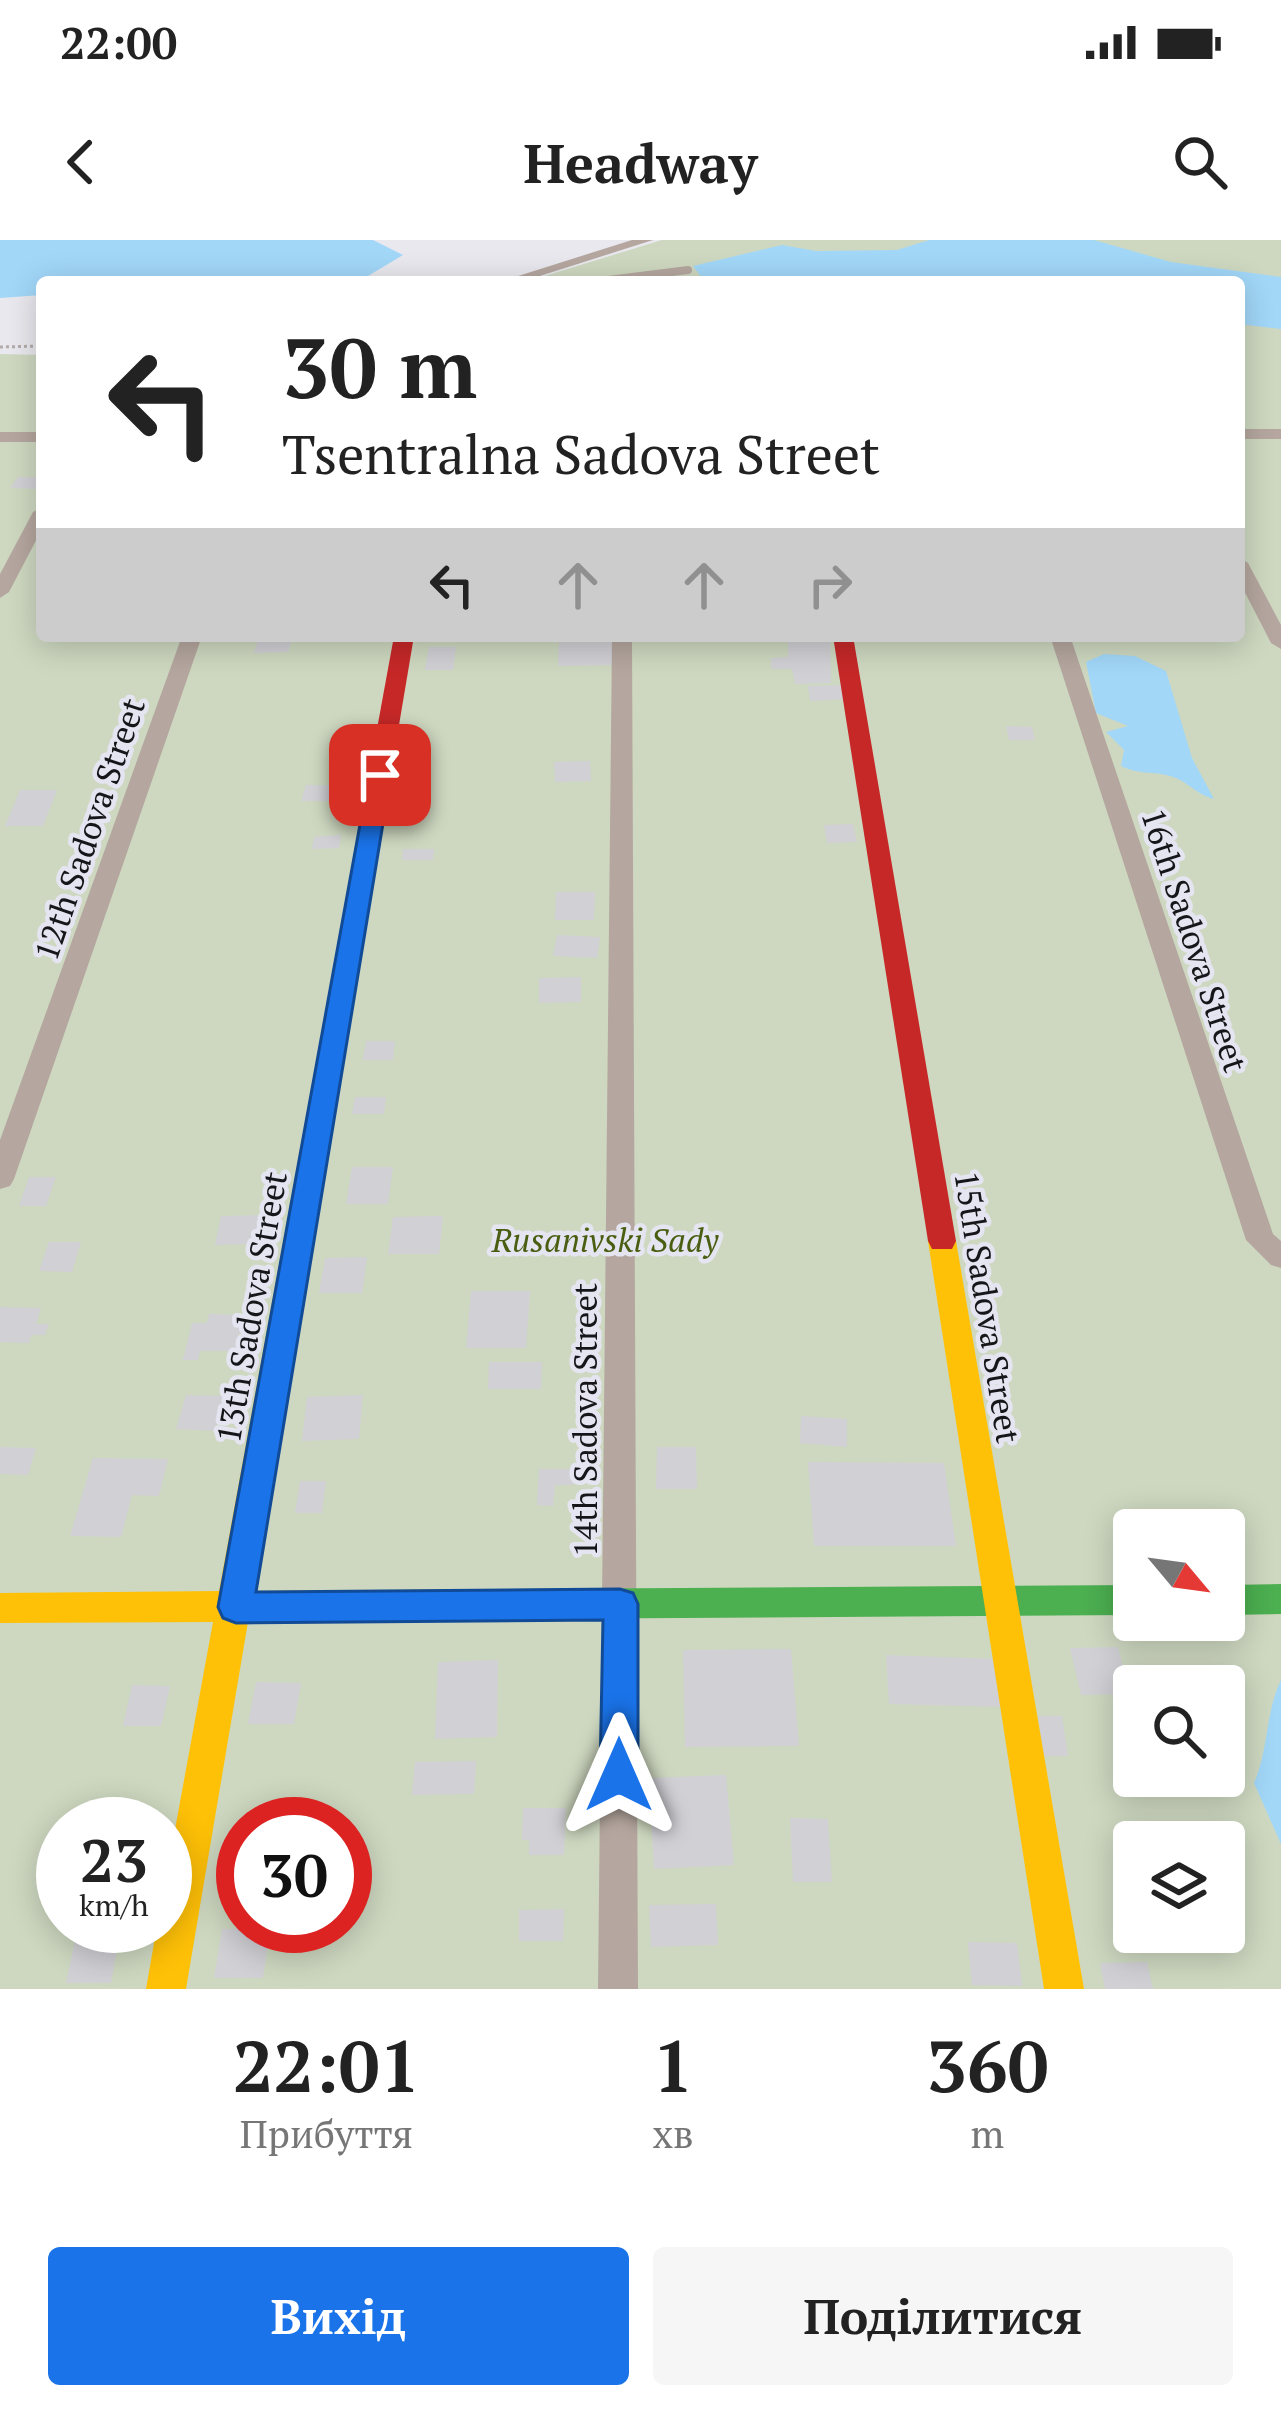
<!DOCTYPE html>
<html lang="uk">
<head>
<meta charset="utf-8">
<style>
  :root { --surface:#fff; --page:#f6f6f6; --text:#222; --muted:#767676; --accent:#1a73e8 }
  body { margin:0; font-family:"PT Serif",serif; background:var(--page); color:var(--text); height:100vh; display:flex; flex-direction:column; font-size:45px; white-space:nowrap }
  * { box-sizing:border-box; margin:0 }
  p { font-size:39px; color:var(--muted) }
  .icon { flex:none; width:66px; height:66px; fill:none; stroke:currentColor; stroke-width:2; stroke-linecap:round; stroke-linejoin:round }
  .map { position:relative; height:1749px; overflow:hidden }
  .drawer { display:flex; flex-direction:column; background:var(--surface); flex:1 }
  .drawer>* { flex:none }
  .top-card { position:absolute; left:36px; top:36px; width:1209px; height:366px; border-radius:12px; box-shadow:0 6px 30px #0003; background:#fff; color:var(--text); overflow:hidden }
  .needle { width:78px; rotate:119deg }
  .buttons { position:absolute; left:1113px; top:1269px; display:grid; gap:24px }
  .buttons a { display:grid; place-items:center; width:132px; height:132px; border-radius:12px; background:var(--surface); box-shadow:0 6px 30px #0003; font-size:60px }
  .speed { position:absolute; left:36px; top:1557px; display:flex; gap:24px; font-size:60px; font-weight:700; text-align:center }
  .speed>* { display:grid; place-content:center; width:156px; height:156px; border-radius:50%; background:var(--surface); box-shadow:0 6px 30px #0003; line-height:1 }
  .speed small { font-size:30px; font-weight:400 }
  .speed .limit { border:18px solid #d22; background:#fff; color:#111 }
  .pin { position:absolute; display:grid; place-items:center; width:102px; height:102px; color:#fff; margin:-51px; border-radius:24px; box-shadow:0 6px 18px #0006 }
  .me { position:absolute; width:132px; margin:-66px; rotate:0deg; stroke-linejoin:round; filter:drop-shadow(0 0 9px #0008) }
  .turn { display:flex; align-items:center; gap:42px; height:252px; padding:0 48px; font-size:54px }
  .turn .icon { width:156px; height:156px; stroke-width:2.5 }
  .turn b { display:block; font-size:84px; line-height:102px }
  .lanes { display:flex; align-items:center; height:114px; padding:0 48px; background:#0003; justify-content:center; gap:60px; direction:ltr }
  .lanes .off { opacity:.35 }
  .eta { display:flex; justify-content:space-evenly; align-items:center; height:204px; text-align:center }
  .eta b { font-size:72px; font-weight:600; line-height:84px }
  .action { display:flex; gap:24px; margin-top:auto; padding:24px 48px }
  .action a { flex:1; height:138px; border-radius:12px; background:var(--accent); color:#fff; font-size:48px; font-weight:600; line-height:138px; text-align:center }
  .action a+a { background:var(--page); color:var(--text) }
  .status { display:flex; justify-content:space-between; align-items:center; height:84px; padding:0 60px; background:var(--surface); direction:ltr }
  .status svg { height:33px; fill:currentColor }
  header { display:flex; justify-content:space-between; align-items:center; height:156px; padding:0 48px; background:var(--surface); font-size:54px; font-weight:600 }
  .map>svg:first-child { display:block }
  .green { fill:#ced8c0; fill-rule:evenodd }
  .water { fill:#a2d7f8 }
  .building { fill:#d0d0d5 }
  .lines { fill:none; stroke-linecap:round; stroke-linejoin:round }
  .path { stroke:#b3acaa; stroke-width:3; stroke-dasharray:3 3; stroke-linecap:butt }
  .lane { stroke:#b5a79f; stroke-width:8 }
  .street { fill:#b5a79f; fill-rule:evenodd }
  .fast { fill:#4caf50; fill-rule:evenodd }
  .slow { fill:#ffc107; fill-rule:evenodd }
  .jam { fill:#c62828; fill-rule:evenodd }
  .route { fill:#1a73e8; stroke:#114b97; stroke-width:3 }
  .labels { text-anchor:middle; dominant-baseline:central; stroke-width:9; stroke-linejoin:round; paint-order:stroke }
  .street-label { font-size:33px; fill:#16161a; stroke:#e5e5f1 }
  .park-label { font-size:33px; font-style:italic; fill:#4a5e12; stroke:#e5e5f1 }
</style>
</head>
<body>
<div class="status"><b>22:00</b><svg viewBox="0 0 49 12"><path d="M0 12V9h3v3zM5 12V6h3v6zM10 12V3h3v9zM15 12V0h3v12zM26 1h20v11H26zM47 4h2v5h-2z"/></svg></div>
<header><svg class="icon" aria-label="back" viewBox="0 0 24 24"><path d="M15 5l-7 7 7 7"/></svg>Headway<svg class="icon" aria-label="search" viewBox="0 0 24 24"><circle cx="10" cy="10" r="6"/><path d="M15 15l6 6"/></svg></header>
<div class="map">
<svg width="1281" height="1749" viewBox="0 0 1281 1749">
  <rect width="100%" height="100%" fill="#e8e8ee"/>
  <path class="green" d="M662,0H1281V1749H0V114L42,115V396H1239V42H525ZM1134,1290H1224V1380H1134ZM1134,1446H1224V1536H1134ZM63,1584H165V1686H63ZM243,1584H345V1686H243ZM1134,1602H1224V1692H1134Z"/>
  <g class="water">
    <path d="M0,0H373L403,15L358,42H42V55L0,58Z"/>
    <path d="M929,0H1094L1171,22L1281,37V89L1239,84V42H705L693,26L782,5L816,11L897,10Z"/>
    <path d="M1104,414L1135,416L1166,431L1192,518L1214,559C1195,554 1188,541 1170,536C1153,531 1139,535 1121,526L1124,510L1106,492L1128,486L1096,473L1086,422Z"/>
    <path d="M1281,1440V1604L1254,1543C1269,1509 1265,1473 1281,1440Z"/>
  </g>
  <g class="building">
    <path d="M42,226V249L10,248L18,237H35Z"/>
    <path d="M259,396H293L288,412L254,413Z"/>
    <path d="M788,396H830L831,443L795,444L792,429H771V418L788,417Z"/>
    <path d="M612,400L613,425L558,426L559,401Z"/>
    <path d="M429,407H456L453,430H425Z"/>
    <path d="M845,445L846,459L810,461L808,446Z"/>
    <path d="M1006,486L1032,487L1035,500H1009Z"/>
    <path d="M590,521L591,541L555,542L554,522Z"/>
    <path d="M306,545L347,546L342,561H301Z"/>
    <path d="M20,550H57L43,586H5Z"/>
    <path d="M853,584L857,602L827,603L824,585Z"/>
    <path d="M341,595L339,608L312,609L314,597Z"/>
    <path d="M403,609H434L433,620H402Z"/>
    <path d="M556,652H595L594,680H555Z"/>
    <path d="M557,695L600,697L597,718L553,716Z"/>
    <path d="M581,737V762L539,763V738Z"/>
    <path d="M366,801H395L393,820H363Z"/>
    <path d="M355,857H386L384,874H352Z"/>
    <path d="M352,927H393L388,964H346Z"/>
    <path d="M29,937H56L46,966H19Z"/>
    <path d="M263,975L258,1004L215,1005L221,976Z"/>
    <path d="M443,976L439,1014H388L393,977Z"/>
    <path d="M49,1002H81L72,1032L39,1031Z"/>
    <path d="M367,1017L362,1053H319L325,1018Z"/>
    <path d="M471,1051H530L526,1108H466Z"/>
    <path d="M0,1067L41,1068L36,1084H49L45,1095H31L29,1103L0,1102Z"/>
    <path d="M209,1074L244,1075L235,1111H200L198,1120H183L192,1083H207Z"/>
    <path d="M489,1122H542L541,1149H488Z"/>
    <path d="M186,1155L223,1156L215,1191L176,1189Z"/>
    <path d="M363,1155L359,1199L302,1201L307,1157Z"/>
    <path d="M801,1176L847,1179V1207L800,1203Z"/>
    <path d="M0,1207L36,1208L28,1235L0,1234Z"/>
    <path d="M657,1207H696L697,1249H656Z"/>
    <path d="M93,1218L168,1219L159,1256L132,1255L121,1297L70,1296Z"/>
    <path d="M808,1222L944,1223L956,1306H814Z"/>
    <path d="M539,1229H574L573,1245H555L553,1266L537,1265Z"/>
    <path d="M300,1241H326L322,1273H295Z"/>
    <path d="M1118,1407L1130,1454L1081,1455L1070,1408Z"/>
    <path d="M791,1409L799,1506L685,1507L683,1410Z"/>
    <path d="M886,1415L998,1419L1003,1467L889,1464Z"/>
    <path d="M498,1420L497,1497L435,1499L438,1422Z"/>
    <path d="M256,1442L301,1443L294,1484H248Z"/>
    <path d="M132,1445L170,1446L161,1486H123Z"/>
    <path d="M1038,1476H1062L1068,1516H1044Z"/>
    <path d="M476,1521L474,1554L412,1555L415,1522Z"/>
    <path d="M726,1535L734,1625L654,1629L649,1538Z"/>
    <path d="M318,1567L317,1584H253L254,1569Z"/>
    <path d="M523,1568H566L564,1615H529V1600H522Z"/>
    <path d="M94,1574H146L144,1584H92Z"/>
    <path d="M790,1578L828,1579L832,1642H793Z"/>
    <path d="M1224,1600H1229L1239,1642H1224Z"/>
    <path d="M716,1664L718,1705L651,1707L649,1665Z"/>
    <path d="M564,1669L563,1701H519V1670Z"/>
    <path d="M121,1686L111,1743H66L78,1687Z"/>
    <path d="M270,1688L263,1738H214L222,1689Z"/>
    <path d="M968,1702L1017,1703L1022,1746L972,1745Z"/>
    <path d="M1147,1722L1153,1749H1105L1100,1723Z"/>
  </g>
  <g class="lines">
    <path class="path" d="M0,107L42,106"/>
    <path class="lane" d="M592,42L688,30"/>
    <g class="street">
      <path d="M632,0H653L521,42H499Z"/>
      <rect x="1239" y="189" width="42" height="10"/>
      <rect x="0" y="192" width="42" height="10"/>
      <path d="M42,267V289L9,352L0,358V334L33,272Z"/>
      <path d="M1239,317L1248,323L1281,385V409L1271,403L1239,341Z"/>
      <path d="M182,396H202L14,939L10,946L0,949V900Z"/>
      <path d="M612,396H632L638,1749H598Z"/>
      <path d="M1050,396H1070L1273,994L1281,1001V1028L1271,1025L1246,1000Z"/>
    </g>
    <g class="fast">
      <path d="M1281,1344V1374L1224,1375V1345Z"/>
      <path d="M1134,1345V1375L513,1379L501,1375L496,1364L501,1353L513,1349Z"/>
    </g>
    <g class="slow">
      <path d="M331,803L344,812L253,1351L513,1349L525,1353L530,1364L525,1375L513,1379L248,1382L186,1749H146L157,1686H165V1644L213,1382L0,1383V1353L219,1351L318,812Z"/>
      <path d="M942,990L952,993L956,1001L1084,1749H1044L928,1001L932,993Z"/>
    </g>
    <g class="jam">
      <path d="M394,396H414L344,812L331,821L318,812Z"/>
      <path d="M833,396H853L956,1001L952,1009H932L928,1001Z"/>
    </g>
  </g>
  <path class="route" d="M380,528L391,535L256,1352L620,1349L633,1353L638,1364V1535L633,1548L619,1554L606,1548L600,1535L603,1380L236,1383L223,1378L218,1367L369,535Z"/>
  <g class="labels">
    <g class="street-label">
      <text transform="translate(89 589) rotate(-71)">12th Sadova Street</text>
      <text transform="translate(1195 700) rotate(72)">16th Sadova Street</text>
      <text transform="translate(251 1067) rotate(-80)">13th Sadova Street</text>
      <text transform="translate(988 1067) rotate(81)">15th Sadova Street</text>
      <text transform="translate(584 1180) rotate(-90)">14th Sadova Street</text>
    </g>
    <g class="park-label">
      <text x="605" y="999">Rusanivski Sady</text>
    </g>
  </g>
</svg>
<div class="buttons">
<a><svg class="needle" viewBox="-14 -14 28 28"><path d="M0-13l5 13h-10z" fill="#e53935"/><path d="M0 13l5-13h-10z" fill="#767676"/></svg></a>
<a><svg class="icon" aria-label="search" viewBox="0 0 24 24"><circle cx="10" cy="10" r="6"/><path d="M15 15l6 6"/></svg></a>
<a><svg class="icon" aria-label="layers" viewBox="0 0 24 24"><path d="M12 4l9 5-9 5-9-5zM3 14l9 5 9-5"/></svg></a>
</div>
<div class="speed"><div>23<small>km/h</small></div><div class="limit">30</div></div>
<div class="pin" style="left:380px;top:535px;background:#d93025"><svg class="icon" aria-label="arrive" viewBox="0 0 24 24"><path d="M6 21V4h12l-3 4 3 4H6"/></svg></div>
<svg class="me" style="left:619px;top:1535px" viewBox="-20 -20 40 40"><path d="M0-17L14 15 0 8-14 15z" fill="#1a73e8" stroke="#fff" stroke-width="4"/></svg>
<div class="top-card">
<div class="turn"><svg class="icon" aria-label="left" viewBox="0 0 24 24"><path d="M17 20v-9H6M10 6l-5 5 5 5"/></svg><div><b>30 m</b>Tsentralna Sadova Street</div></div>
<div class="lanes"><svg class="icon" aria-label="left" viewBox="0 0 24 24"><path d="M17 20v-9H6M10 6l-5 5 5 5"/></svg><svg class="icon off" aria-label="ahead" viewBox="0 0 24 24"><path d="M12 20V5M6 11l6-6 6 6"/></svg><svg class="icon off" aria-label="ahead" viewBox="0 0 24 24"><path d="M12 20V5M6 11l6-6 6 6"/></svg><svg class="icon off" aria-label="right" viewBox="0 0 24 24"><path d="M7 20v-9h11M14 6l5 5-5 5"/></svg></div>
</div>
</div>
<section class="drawer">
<div class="eta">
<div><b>22:01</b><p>Прибуття</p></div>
<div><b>1</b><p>хв</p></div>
<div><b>360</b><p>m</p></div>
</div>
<div class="action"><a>Вихід</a><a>Поділитися</a></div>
</section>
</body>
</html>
